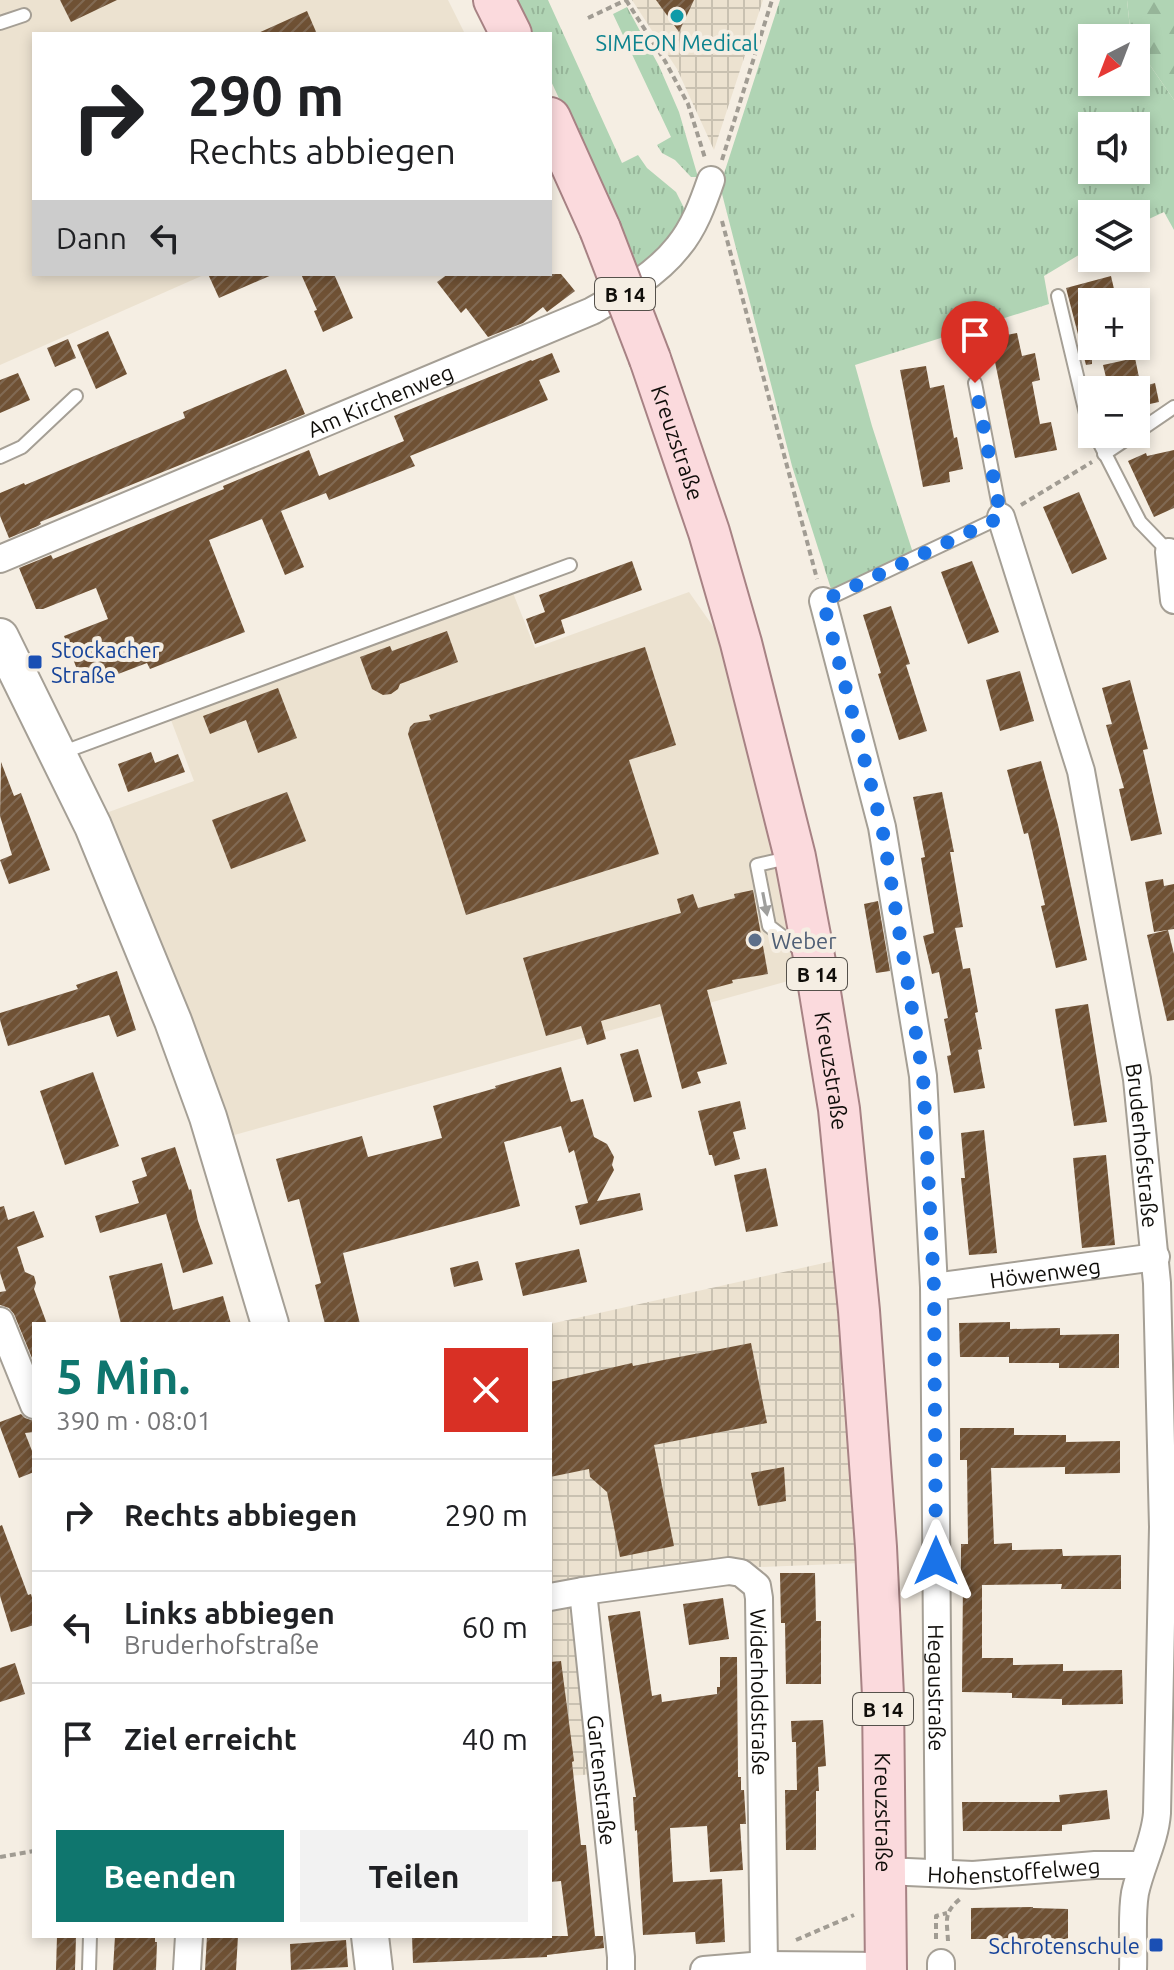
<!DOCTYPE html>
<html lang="de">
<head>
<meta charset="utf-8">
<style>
  :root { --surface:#fff; --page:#f2f2f2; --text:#202124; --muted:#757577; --line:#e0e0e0; --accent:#0f766e }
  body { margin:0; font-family:Ubuntu,sans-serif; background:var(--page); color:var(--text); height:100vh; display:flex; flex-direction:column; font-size:30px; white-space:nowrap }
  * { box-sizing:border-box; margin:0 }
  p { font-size:26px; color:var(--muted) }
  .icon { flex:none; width:44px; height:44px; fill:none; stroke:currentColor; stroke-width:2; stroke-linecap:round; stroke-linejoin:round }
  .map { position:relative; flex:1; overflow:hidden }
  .details { position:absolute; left:32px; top:1322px; width:520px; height:616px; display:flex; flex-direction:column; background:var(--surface); border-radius:0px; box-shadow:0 4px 12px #0003 }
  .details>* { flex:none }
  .top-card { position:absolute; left:32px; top:32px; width:520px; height:244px; border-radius:0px; box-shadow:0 4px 12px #0003; background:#fff; color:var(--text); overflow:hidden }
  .needle { width:52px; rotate:222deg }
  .fabs { position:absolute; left:1078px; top:24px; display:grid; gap:16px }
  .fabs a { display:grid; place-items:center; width:72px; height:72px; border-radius:0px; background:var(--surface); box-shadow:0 4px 12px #0003; font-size:40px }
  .pin { position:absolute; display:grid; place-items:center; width:68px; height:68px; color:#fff; margin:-82px -34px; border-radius:50% 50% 50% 0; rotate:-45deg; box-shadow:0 0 8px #0007 }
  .pin .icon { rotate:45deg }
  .me { position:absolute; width:88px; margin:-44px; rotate:0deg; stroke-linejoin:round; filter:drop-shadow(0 0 6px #0008) }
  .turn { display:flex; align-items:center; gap:28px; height:168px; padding:0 24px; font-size:36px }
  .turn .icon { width:104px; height:104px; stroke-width:2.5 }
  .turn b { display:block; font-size:56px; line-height:68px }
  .then { display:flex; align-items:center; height:76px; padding:0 24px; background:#0003; gap:16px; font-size:30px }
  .round { display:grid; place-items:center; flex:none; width:84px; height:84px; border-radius:0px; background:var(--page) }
  .overview { display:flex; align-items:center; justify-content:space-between; height:136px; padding:0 24px }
  h1 { font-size:48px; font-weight:600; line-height:60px; color:var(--accent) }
  .primary-button { display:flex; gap:16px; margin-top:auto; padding:16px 24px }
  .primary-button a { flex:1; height:92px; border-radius:0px; background:var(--accent); color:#fff; font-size:32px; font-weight:600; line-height:92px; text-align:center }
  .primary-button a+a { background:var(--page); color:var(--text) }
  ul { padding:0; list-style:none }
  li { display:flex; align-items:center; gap:24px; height:112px; padding:0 24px; border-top:2px solid var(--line) }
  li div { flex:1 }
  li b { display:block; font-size:30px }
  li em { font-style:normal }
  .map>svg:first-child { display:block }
  .built { fill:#ece2d0 }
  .industrial { fill:url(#industrial-grid) }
  .grass { fill:url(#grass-tufts); fill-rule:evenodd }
  .forest { fill:url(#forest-firs) }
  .building { fill:url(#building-hatch) }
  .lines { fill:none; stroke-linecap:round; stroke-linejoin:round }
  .lane-casing { stroke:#a59f95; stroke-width:16 }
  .street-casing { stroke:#a59f95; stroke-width:30 }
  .secondary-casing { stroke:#a59f95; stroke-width:40 }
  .primary-casing { stroke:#a78284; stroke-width:44 }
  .path { stroke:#a19c93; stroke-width:4; stroke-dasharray:6 4; stroke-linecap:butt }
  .lane { stroke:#fff; stroke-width:12 }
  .street { stroke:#fff; stroke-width:26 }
  .secondary { stroke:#fff; stroke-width:36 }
  .primary { stroke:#fbdadd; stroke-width:40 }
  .primary-bridge-casing { stroke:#a78284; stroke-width:44; stroke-linecap:butt }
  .primary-bridge { stroke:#fbdadd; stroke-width:40 }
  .oneway { fill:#9f9f9d }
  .route { stroke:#1a73e8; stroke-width:14; stroke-dasharray:0 25.2 }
  .culture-dot { fill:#0f9aa8; stroke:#f5eee3; stroke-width:3 }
  .transit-dot { fill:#1a4fb4; stroke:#f5eee3; stroke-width:3 }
  .service-dot { fill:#5c6f8a; stroke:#f5eee3; stroke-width:3 }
  .labels { text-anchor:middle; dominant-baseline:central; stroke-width:8; stroke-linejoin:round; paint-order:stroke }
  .shield { fill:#f5eee3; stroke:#55514b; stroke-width:2 }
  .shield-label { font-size:20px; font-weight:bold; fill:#100e0a }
  .culture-label { font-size:22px; fill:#0d838f; stroke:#f5eee3 }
  .street-label { font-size:22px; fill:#100e0a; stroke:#f5eee3 }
  .transit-label { font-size:22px; fill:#164399; stroke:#f5eee3; text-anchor:start }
  .service-label { font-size:22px; fill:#4e5e75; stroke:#f5eee3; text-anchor:start }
</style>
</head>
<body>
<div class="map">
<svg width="1174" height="1970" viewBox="0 0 1174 1970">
  <defs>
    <pattern id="industrial-grid" width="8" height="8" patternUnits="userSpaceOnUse" patternTransform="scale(2)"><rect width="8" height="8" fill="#ece2d0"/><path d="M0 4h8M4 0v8" fill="none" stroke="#c9c1b1"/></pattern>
    <pattern id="grass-tufts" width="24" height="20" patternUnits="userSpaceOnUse" patternTransform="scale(2)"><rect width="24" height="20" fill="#b0d4b4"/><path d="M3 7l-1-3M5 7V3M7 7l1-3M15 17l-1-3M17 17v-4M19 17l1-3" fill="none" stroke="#96b599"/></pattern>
    <pattern id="forest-firs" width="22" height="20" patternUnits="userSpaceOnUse" patternTransform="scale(2)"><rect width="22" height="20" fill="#b0d4b4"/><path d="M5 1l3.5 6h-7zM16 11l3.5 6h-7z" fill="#96b599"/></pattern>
    <pattern id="building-hatch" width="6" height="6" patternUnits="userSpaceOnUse" patternTransform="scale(2)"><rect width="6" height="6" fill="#6f5134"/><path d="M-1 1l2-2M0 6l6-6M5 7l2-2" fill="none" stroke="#816a54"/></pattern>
  </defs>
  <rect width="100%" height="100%" fill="#f5eee3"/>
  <g class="built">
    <path d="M0,0H448L465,34H34V274H206L0,365Z"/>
    <path d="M511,588L535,648L689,592L731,652L806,976L227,1137L95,817L194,781L171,720Z"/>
  </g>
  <g class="industrial">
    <path d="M632,0H763L714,150L677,69Z"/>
    <path d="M842,1259L862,1563L734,1568L583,1585L597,1774L550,1777V1324Z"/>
  </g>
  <g class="grass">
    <path d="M513,0H548L622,163L638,155L647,168L676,192L687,214C675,234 658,256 638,268L550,79V34H529Z"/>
    <path d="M780,0H1127L1131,38H1092V82H1136V45L1174,100V230L1164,212L1136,225V214H1092V247L1044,276L1049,304L855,365L872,426L913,553L831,589L792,466L720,186ZM1092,126H1136V170H1092Z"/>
    <path d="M627,7L659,66L679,112L698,177H691L675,160L662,153L657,145L671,137L613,14Z"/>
  </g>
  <path class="forest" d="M1127,0H1174V100L1136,45V38L1131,37Z"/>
  <g class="building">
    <path d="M60,0H117L71,22Z"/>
    <path d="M656,0H694L679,32Z"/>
    <path d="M307,11L317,34H256Z"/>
    <path d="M208,274H274L219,298Z"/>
    <path d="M301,274H334L353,318L323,332L314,311L317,310Z"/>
    <path d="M448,274H561L575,291L547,312L543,307L523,323L488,337L466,308L461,313L437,282Z"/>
    <path d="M1111,276L1117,302H1092V364L1086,365L1066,288Z"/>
    <path d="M108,331L127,374L96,389L77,345Z"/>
    <path d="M1017,333L1022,356L1035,353L1040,380L1032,382L1040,424L1051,422L1057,450L1015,458L990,338Z"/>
    <path d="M68,339L76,358L55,367L47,348Z"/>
    <path d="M552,353L560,372L539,380L548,400L410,456L415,466L329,500L326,493L281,511L304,567L285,575L262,519L209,540L245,632L150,669L147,663L84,687L64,636L108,619L96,588L43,609H36L19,568L51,555L53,559L224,489L223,486L309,450L319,476L404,441L394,416L531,360L532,361Z"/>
    <path d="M1135,358L1141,387L1155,383L1159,402L1136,407V390H1109L1103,365Z"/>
    <path d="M926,366L930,388L944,385L954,438L957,437L963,469L949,472L950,482L923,487L900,370Z"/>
    <path d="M286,369L305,414L40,522L41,524L38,526L9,538L0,516V493L24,483L25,485L185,418L183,412Z"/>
    <path d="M18,373L30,400L0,413V380Z"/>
    <path d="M1174,450V508L1154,517L1128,461L1146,453L1147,456Z"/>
    <path d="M1079,492L1107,559L1072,574L1043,507Z"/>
    <path d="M632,561L642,590L561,620L565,633L535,644L526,619L545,612L539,595Z"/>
    <path d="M972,561L999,632L968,644L941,572Z"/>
    <path d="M891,606L910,664L906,665L927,731L899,740L878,674L881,673L863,615Z"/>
    <path d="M447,631L458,662L400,684L398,689L391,694L383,695L372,689L360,657L390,646L392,651Z"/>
    <path d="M645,647L676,745L629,760L659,854L466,915L408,734L410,727L414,723L431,720L429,715Z"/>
    <path d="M1020,671L1034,721L1000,731L986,680Z"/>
    <path d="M1130,680L1148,749L1143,750L1162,834L1131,841L1119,789L1124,788L1106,725L1112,724L1102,688Z"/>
    <path d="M278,688L297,738L258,753L246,720L210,734L203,716Z"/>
    <path d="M151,752L155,763L178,754L185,772L128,792L118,764Z"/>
    <path d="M1041,761L1058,825L1087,960L1056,968L1041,906L1045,905L1028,833L1024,834L1007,770Z"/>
    <path d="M1,762L14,796L21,793L50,870L9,884L0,860L12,855L0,816Z"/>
    <path d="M287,792L306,841L231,869L212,820Z"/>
    <path d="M942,792L954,852H950L963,927L955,928L963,969L970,968L978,1012L975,1013L982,1049L978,1050L985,1088L954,1093L947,1056L951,1055L944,1019L948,1018L944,998L939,972L932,974L923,936L934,933L921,858L925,857L913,797Z"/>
    <path d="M1163,879L1164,886L1174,884V929L1154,932L1145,882Z"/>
    <path d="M753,890L768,974L732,980L733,983L707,990L727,1064L697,1072L701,1083L682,1089L660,1004L601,1021L606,1039L587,1045L581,1026L546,1036L523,958L681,913L677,899L693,894L698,908L735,898L734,894Z"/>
    <path d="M878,901L890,971L876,973L864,904Z"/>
    <path d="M1168,930L1174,954V1020L1167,1021L1147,935Z"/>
    <path d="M117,971L136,1030L117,1037L109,1015L8,1046L0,1020V1013L78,989L76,985Z"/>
    <path d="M1088,1004L1107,1122L1074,1126L1055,1009Z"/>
    <path d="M638,1049L652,1097L634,1102L620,1054Z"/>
    <path d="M561,1067L571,1102L583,1099L594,1137L607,1144L614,1157L612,1165L614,1170L597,1201L640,1193L643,1210L580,1225L575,1206L588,1203L574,1150L569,1153L561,1126L504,1142L520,1206L343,1253L360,1324H325L315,1285L321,1283L299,1199L288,1202L276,1159L362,1136L368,1157L442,1138L433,1106L496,1088L495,1086Z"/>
    <path d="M93,1072L119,1146L65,1165L40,1091Z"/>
    <path d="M740,1101L746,1129L733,1132L740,1159L715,1166L712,1155H709L698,1111Z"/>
    <path d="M984,1130L997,1253L969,1255L961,1178H965L961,1133Z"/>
    <path d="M175,1147L189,1190L191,1189L198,1221L213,1264L183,1273L166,1214L100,1233L95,1216L139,1203L132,1181L147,1176L141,1158Z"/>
    <path d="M1106,1155L1115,1245L1082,1248L1073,1158Z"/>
    <path d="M766,1168L778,1226L746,1232L734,1175Z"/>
    <path d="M4,1206L8,1220L34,1211L44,1237L17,1247L25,1272L34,1276L36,1283L34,1289L47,1324H34V1357L32,1358L14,1314L9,1308L0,1305V1292L6,1291L0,1273V1207Z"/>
    <path d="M579,1249L587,1282L523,1296L515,1263Z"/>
    <path d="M478,1261L483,1280L454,1287L450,1268Z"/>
    <path d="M162,1263L173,1310L223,1296L231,1324H121L109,1276Z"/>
    <path d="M1010,1322V1329L1060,1328V1335L1119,1334V1368H1059V1363H1009V1357H960L959,1323Z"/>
    <path d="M751,1343L767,1423L654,1445L674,1546L620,1557L607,1492L590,1477L589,1469L550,1477V1382L632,1363L633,1366Z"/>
    <path d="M21,1414L25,1418L34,1421V1432L25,1433L34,1456V1472L19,1478L0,1427V1422Z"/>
    <path d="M960,1428H1014V1435H1066V1442L1120,1441V1473L1065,1474V1467L991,1468L994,1544L1012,1543V1550L1062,1549L1063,1556L1121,1555V1589H1061L1062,1584L982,1585V1658H1013V1665L1063,1664V1671L1122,1670L1123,1704L1062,1705V1699L1012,1698V1693L962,1692L963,1578H961V1544H968L967,1460H960Z"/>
    <path d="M784,1467L786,1501L758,1506L751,1473Z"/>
    <path d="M2,1525L28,1595L31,1594L34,1605V1625L11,1632L0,1596V1526Z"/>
    <path d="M780,1573H815L816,1621H821V1684H786L785,1623H781Z"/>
    <path d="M723,1598L729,1639L689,1645L683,1604Z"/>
    <path d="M640,1611L652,1696L661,1694L662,1702L717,1694V1687H720V1657H737L738,1777H741V1790H744L746,1824H740L743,1870L710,1872L707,1826L670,1828L673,1882L722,1879L725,1942L696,1944L695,1932L643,1935L637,1830L635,1831L633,1797H636L608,1616Z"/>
    <path d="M561,1661L574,1761L572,1762L581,1845H586L595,1936H603L604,1948L547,1955V1957L413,1963L412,1936H568L561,1881L550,1882V1662Z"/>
    <path d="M15,1663L25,1694L0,1702V1668Z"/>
    <path d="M823,1720L826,1766L818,1767L819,1791H816V1850H786L785,1790H797L796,1742H792L791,1721Z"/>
    <path d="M1107,1790L1110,1819L1062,1825V1831H963L962,1802H1060L1059,1795Z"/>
    <path d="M1033,1907V1908L1068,1909V1939H971V1908Z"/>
    <path d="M57,1936H76L75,1970H56Z"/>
    <path d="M115,1936H155V1942H157L156,1970H113Z"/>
    <path d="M207,1936H238L236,1970H205Z"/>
    <path d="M346,1940L348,1967L291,1970L290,1944Z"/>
  </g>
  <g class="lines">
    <g class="lane-casing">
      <g id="lane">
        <path d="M0,23L24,15"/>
        <path d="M1058,296L1087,418L1092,428"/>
        <path d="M1136,433L1174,407"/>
        <path d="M1095,434L1140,522L1169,552"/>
        <path d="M1104,454L1134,434"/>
        <path d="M0,457L22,447L76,396"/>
        <path d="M823,601L1001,517L975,383"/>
        <path d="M61,753L570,565"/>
        <path d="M792,857L757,865L769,926L804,953"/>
        <path d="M89,1970L90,1936"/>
      </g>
    </g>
    <g class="street-casing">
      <g id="street">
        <path id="s1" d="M1001,517L1081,771L1137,1079L1157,1283L1163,1527L1157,1813C1155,1841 1141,1865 1135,1893C1131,1917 1134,1945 1133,1970"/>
        <path d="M1169,552L1174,600"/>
        <path id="s2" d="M0,559L592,311C622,294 656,275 678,247C694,228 703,203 711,180"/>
        <path id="s3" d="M823,601L882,827L923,1076L934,1287L939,1873"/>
        <path id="s4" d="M934,1287L1156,1257"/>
        <path d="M0,1321L34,1405"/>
        <path id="s5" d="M583,1591L621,1957V1970"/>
        <path id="s6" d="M550,1597L583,1591L729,1571L741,1573L757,1586L759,1598L764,1965"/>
        <path id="s7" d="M886,1871L973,1875L1095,1865H1142"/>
        <path d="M941,1963V1970"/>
        <path d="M187,1970L189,1936"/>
        <path d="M704,1970L764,1965L886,1966"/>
      </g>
    </g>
    <g class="secondary-casing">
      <g id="secondary">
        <path d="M0,637L93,826L173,1021L208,1117L270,1324"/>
        <path d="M370,1936L374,1970"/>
      </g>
    </g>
    <g class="primary-casing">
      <g id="primary">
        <path d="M494,0L511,34"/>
        <path d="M550,118L600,229"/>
        <path id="s8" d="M650,359L709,532L741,643L795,857L815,962L839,1109L859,1311L876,1547L883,1696L886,1970"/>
      </g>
    </g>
    <g class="path">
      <path d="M626,0L665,61L688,104L705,158"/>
      <path d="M588,18L626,0"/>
      <path d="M722,160L772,0"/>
      <path d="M722,221L817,579"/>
      <path d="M1021,505L1092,462"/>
      <path d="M0,1857L34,1851"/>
      <path d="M936,1939V1916L947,1913"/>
      <path d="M796,1940L854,1915"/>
      <path d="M948,1941C947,1920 943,1913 960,1899"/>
    </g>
    <use href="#lane" class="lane"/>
    <use href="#street" class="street"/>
    <use href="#secondary" class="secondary"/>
    <use href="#primary" class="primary"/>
    <g class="primary-bridge-casing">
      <path id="primary-bridge" d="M600,229L650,359"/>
    </g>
    <use href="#primary-bridge" class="primary-bridge"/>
  </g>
  <defs><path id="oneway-solid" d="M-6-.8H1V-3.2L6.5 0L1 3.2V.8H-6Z" transform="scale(2)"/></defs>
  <use class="oneway" href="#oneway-solid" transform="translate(765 904) rotate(79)"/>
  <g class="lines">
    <path class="route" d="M936,1561L934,1287L923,1076L882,827L823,601L1001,517L975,383"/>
  </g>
  <circle class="culture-dot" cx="677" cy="16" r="8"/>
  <g class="transit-dot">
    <rect x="27" y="654" width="16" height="16" rx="4"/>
    <rect x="1148" y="1937" width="16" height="16" rx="4"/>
  </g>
  <circle class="service-dot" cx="755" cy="940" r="8"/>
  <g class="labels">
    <g class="shield">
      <rect x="595" y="278" width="60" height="32" rx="6"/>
      <rect x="787" y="958" width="60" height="32" rx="6"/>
      <rect x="853" y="1693" width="60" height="32" rx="6"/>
    </g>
    <g class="shield-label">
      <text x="625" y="294">B 14</text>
      <text x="817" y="974">B 14</text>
      <text x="883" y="1709">B 14</text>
    </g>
    <g class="culture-label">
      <text x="677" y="42">SIMEON Medical</text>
    </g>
    <g class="street-label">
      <text stroke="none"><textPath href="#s2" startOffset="412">Am Kirchenweg</textPath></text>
      <text stroke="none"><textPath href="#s8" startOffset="88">Kreuzstraße</textPath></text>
      <text stroke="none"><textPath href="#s8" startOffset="736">Kreuzstraße</textPath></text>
      <text stroke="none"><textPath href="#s1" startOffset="646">Bruderhofstraße</textPath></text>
      <text stroke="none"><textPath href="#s4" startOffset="112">Höwenweg</textPath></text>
      <text stroke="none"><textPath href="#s3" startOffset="1098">Hegaustraße</textPath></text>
      <text stroke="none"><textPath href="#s6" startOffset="320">Widerholdstraße</textPath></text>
      <text stroke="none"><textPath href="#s5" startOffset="190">Gartenstraße</textPath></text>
      <text stroke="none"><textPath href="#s8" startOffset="1480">Kreuzstraße</textPath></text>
      <text stroke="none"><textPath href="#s7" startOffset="128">Hohenstoffelweg</textPath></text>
    </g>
    <g class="transit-label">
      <text x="51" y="649">Stockacher<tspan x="51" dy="25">Straße</tspan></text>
      <text x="1140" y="1945" text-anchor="end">Schrotenschule</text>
    </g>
    <g class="service-label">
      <text x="771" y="940">Weber</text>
    </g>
  </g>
</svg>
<div class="fabs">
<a><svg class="needle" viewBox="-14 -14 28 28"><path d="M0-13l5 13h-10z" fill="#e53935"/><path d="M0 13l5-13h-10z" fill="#757577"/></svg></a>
<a><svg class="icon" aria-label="sound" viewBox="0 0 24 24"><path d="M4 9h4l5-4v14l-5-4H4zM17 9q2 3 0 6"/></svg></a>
<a><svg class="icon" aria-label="layers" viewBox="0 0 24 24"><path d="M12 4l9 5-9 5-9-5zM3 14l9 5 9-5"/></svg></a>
<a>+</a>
<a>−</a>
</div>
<div class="pin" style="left:975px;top:383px;background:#d93025"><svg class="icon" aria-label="arrive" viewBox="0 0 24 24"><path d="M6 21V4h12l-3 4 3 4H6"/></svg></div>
<svg class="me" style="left:936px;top:1561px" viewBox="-20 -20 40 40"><path d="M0-17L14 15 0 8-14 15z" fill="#1a73e8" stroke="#fff" stroke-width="4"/></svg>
<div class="top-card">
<div class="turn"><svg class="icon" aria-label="right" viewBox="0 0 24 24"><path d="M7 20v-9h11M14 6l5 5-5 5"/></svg><div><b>290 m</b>Rechts abbiegen</div></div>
<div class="then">Dann<svg class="icon" aria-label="left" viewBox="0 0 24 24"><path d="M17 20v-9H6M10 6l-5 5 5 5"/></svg></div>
</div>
<section class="details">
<div class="overview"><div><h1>5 Min.</h1><p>390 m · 08:01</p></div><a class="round" style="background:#d93025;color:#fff"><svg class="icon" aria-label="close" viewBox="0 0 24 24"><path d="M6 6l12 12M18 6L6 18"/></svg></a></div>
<ul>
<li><svg class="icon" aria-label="right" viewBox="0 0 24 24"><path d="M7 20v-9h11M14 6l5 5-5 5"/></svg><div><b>Rechts abbiegen</b></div><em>290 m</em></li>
<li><svg class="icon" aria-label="left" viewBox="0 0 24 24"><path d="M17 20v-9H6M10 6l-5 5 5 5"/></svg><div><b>Links abbiegen</b><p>Bruderhofstraße</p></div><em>60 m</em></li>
<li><svg class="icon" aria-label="arrive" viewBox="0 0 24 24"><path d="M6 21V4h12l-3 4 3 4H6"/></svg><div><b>Ziel erreicht</b></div><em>40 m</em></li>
</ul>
<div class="primary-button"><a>Beenden</a><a>Teilen</a></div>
</section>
</div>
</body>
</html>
